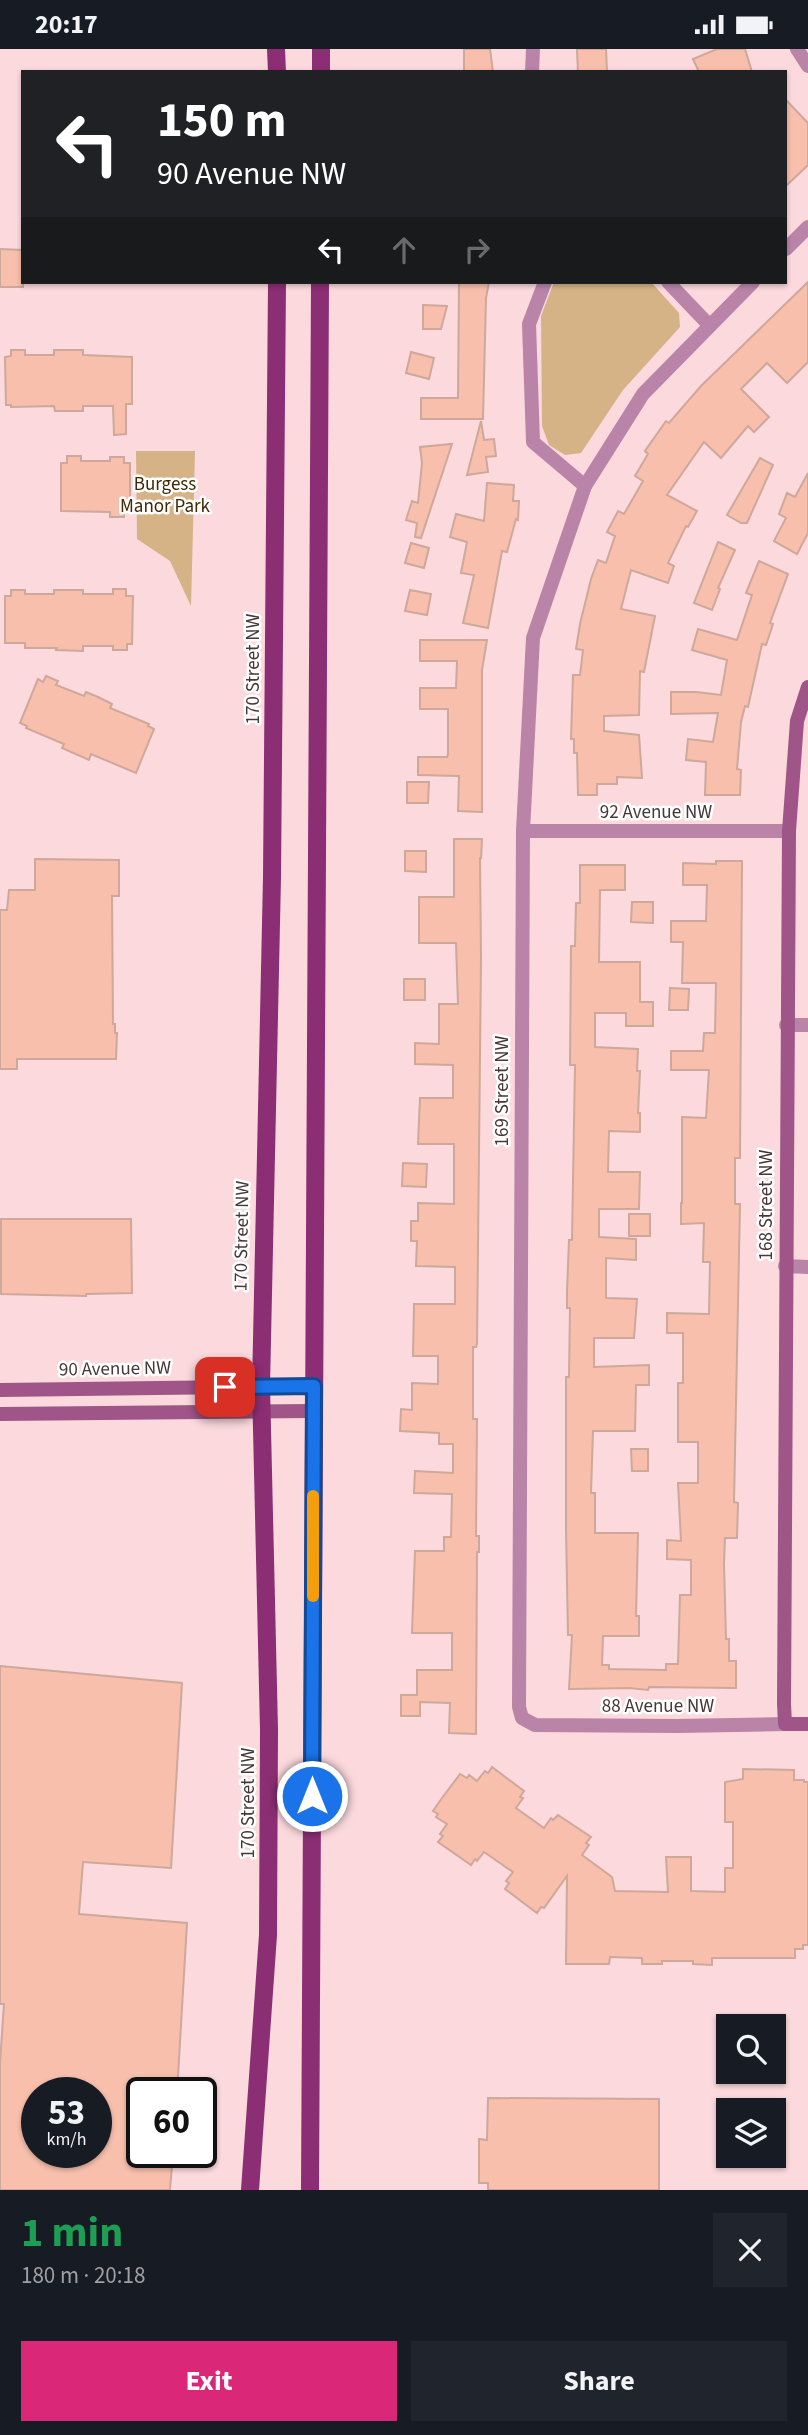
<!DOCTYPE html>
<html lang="en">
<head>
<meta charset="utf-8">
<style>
  :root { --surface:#171b24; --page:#20242c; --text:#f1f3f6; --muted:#9ea1a6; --accent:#db2777 }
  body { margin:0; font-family:"Source Sans 3",sans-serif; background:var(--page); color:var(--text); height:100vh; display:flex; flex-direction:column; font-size:26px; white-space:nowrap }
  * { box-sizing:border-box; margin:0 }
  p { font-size:23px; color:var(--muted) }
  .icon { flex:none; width:38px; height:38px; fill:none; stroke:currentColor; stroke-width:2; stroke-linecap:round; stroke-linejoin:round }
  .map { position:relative; height:2141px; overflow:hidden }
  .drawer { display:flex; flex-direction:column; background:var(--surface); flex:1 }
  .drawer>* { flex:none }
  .banner { position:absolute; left:21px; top:21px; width:766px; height:214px; border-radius:0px; box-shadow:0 2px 5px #0004; background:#202124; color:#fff; overflow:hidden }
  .tools { position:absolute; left:716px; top:1965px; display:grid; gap:14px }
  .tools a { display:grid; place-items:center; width:70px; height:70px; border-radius:0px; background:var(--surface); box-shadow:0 2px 5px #0004; font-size:35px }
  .speed { position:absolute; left:21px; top:2028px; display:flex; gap:14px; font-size:35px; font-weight:700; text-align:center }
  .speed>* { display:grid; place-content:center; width:91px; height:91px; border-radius:50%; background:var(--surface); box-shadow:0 2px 5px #0004; line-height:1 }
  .speed small { font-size:18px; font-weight:400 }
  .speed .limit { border:4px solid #111; border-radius:10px; background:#fff; color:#111 }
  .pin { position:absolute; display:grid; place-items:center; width:60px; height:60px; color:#fff; margin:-30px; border-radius:14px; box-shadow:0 4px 10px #0006 }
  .me { position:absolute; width:77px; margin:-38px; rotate:0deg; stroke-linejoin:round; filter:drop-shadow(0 0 5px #0008) }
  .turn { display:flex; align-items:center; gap:24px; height:147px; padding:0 21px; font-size:32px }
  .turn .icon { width:91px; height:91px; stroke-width:2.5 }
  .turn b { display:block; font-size:49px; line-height:60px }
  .lanes { display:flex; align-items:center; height:66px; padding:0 21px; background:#0003; justify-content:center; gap:35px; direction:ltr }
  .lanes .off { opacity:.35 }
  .round { display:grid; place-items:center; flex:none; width:74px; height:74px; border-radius:0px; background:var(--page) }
  .headline { display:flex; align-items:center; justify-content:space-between; height:119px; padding:0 21px }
  h1 { font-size:42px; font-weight:700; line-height:52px; color:#1e9e55 }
  .action { display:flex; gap:14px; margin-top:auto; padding:14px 21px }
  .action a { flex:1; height:80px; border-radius:0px; background:var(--accent); color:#fff; font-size:28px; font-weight:700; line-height:80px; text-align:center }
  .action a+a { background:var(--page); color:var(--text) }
  .status { display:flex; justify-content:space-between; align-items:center; height:49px; padding:0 35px; background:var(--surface); direction:ltr }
  .status svg { height:19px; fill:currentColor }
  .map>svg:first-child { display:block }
  .green { fill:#d6b287 }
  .building { fill:#f8c0ac; stroke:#cda89b; stroke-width:2; fill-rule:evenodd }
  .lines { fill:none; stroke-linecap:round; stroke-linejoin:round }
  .street { stroke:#b984a7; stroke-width:14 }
  .secondary { stroke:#a05589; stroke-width:14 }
  .primary { stroke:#8c2e74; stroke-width:18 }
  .route-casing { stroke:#114b97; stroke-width:18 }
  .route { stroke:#1a73e8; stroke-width:12 }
  .slow { stroke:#f59e0b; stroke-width:12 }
  .labels { text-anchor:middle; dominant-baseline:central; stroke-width:5; stroke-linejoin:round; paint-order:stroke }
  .park-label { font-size:19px; fill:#3f2805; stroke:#fff }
  .street-label { font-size:19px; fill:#473739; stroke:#fff }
</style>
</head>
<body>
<div class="status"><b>20:17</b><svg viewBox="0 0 49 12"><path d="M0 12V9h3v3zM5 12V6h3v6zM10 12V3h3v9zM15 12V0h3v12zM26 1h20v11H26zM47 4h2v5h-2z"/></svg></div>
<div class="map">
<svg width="808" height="2141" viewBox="0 0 808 2141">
  <rect width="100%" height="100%" fill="#fbd9dd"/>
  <g class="green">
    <path d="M554,233H651L679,264L680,278L623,341L581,404L565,406L549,396L542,377L541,267Z"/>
    <path d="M136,402H195L191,557L170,512L137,490Z"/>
  </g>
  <g class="building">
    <path d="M464,0H490L493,23H464Z"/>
    <path d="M577,0H606L607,23H578Z"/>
    <path d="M717,0H745L752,23H699L693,10Z"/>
    <path d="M786,51L808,74V116L786,137Z"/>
    <path d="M0,200L23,201V238H0Z"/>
    <path d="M459,233H489L486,249L483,370H421V349H458Z"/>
    <path d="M808,233V313L787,334L767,314L741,340L769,368L754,383L748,377L721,409L704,393L667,446L697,462L688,478L686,477L668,514L674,517L668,534L631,521L621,560L655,567L644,623L640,622L639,666L604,667V682L639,686L642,729L617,728V735H597V746H578L577,704H574V690H571L573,626H580L583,601L576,600L580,575L591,530L598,511L606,514L615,487L607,483L618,462L624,465L643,432L635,427L648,405L645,402L666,372L669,374L701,337Z"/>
    <path d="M423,256L447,257L441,280H423Z"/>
    <path d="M11,301H25V306H54V301H83V306L132,308V355H126V385L114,386L113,357H83V362H55L54,357L11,358V356H6L5,308L11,307Z"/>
    <path d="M411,303L434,309L429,330L406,324Z"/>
    <path d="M481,372L484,391L494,390L496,407L486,408L488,423L467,426Z"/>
    <path d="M452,395L421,489L415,488L417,474L406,471L412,452L418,454L422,414L420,398Z"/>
    <path d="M67,407H81V412H110V408H124V414H130V462H124V468H110V463L61,462V414H67Z"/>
    <path d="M760,409L773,416L747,474H741L727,466Z"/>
    <path d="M808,424V484L797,505L774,492L786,469L779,465L787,444L795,448Z"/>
    <path d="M487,434L514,436L513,452H519L518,471L516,470L507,503L502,502L488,579L463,574L474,526L461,524L467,493L450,488L456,465L484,472Z"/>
    <path d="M718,493L735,501L718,539L720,540L712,561L694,554Z"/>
    <path d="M411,494L429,499L424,519L405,514Z"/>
    <path d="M759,512L788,525L770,574L773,575L766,596L762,595L748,658L745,657L741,673L737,720L741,721L740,746H705L706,713L686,711L688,690L713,693L718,664L671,665V643H696L721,646L727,611L692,601L698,580L737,591L752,546L746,544Z"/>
    <path d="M113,540H126V547H133L132,595H127V601H113V597H83V602L56,601L57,599H25V594H5V547H11V541H25V545H54V541H83V545H113Z"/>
    <path d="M410,541L431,545L427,566L405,562Z"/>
    <path d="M420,591H487L482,621V763L458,762L459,727L418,726V708H447L448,705V660H420V639H456L457,612H420Z"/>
    <path d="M46,627L58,632L56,636L84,647L86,643L98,648L112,655L110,659L149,675L148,677L154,680L136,724L91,705L89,711L62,699L64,695L26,679L27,677L20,674L38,630L43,633Z"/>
    <path d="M407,733H429L428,754H407Z"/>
    <path d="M454,790H482L481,809H480L481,909L477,1295L476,1298H473V1370H477L476,1487H479V1503H477L476,1685L449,1684L450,1654L420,1653V1667H401V1646H417V1621H452V1584H412L415,1502H444V1488H451L452,1445L414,1444L415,1422L453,1424V1395H439V1384L400,1382L401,1360L412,1361V1334L438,1335V1307H413L414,1255H455V1218L416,1217L417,1192H411V1172H418V1154L454,1155V1095H418L420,1049H453V1016L415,1015V994L439,995V955H458L456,894H419V848H454Z"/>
    <path d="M405,802H426V823L405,822Z"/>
    <path d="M35,810L119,811V847H112L113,975H115V984H117L116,1010H17V1020H0V861H7L9,841H35Z"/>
    <path d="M716,812H742L740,1109H735V1155H740L734,1453L738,1454L737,1489H725L724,1515L726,1590H729V1612H736V1639L649,1638L648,1641L630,1639L569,1640L572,1586H568L566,1480V1328H569L570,1259H567V1243L569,1191H572L575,1016H570L571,897H575L576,854H580V816H625V841H600L599,913H640V953H653V977H626V964H595V998L638,1000L637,1022H640L638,1064H640V1083L609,1082L608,1123H640L639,1160H599V1188L636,1190V1211L606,1209V1249L637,1250L634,1289H594V1318L649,1316V1336H636L635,1382H593L591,1444H595V1484H638L636,1567H639V1587H603L602,1616H609V1620L666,1621V1615H678L680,1546H691V1511L667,1510V1491L681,1492L678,1434H698V1393H678V1334H683V1284H667V1264L709,1265L710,1213H703L704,1174L681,1175V1154H682V1068L706,1069L709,1021H671V1002H703L704,984H715L716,934H682L683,893H671V872H706L707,836H683V814L716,815Z"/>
    <path d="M632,853H653V874L631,873Z"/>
    <rect x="404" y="930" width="21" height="21"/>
    <path d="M670,939L689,940L688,961H669Z"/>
    <path d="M403,1114L427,1115L426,1138L402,1137Z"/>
    <rect x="629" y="1165" width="21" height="22"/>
    <path d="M1,1170H131L132,1244L86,1245V1247L1,1245Z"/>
    <path d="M631,1400H648V1422H632Z"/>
    <path d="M0,1617L182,1634L171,1819L83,1813L79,1865L187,1874L177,2044H142V2104H173L170,2141H0V2014L4,1955H0ZM37,2044H96V2104H37Z"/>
    <path d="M492,1718L524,1742L520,1748L523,1749L516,1759L544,1779L551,1769L553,1771L558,1766L591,1788L586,1794L589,1796L582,1806L612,1828L615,1842L668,1843L666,1808H691V1842L725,1843V1819H733V1773H725V1733L743,1730V1720L794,1721V1731H804V1733H808V1896H803V1900H795V1909H712V1916L693,1915V1912H662V1915H642V1909L610,1908L609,1915H566L567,1827L544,1859L541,1858L537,1864L505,1840L509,1834L506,1832L513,1823L484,1803L477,1812L475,1810L471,1816L438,1793L443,1787L440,1785L447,1775L436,1768L438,1765L433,1762L442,1749L460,1725L467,1729L469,1726L477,1732L485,1722L488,1724Z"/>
    <path d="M488,2049L659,2050V2141H488V2134H479V2090L487,2091Z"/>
  </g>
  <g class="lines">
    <g class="street">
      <path d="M797,0L808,17"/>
      <path d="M532,23L533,0"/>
      <path d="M786,200L808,178"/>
      <path d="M545,233L529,275L533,393L585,437"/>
      <path d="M668,233L709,276"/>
      <path d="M753,233L643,345L585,437L533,589L523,782L519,1658L522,1669L535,1676L677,1677L785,1675"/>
      <path d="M523,782H789"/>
      <path d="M786,976H808"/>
      <path d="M785,1217L808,1218"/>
    </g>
    <g class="secondary">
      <path d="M808,638L797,672L789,782L784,1655L785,1675H808"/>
      <path d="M0,1341L314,1337"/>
      <path d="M0,1365L313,1362"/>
    </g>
    <g class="primary">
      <path d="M276,0L277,23"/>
      <path d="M321,23V0"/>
      <path d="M250,2141L268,1886L269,1681L261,1337L272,828L277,233"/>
      <path d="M310,2141L320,233"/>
    </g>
  </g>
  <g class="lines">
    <g class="route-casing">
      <path id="route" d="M225,1338L314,1337L312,1747"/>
    </g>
    <use href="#route" class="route"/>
    <path class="slow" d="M313,1547V1447"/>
  </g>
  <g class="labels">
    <g class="park-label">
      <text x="165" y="435">Burgess<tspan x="165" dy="22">Manor Park</tspan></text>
    </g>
    <g class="street-label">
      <text transform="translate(253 620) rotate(-90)">170 Street NW</text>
      <text x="656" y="763">92 Avenue NW</text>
      <text transform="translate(502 1042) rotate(-90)">169 Street NW</text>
      <text transform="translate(766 1156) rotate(-90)">168 Street NW</text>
      <text transform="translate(242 1187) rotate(-89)">170 Street NW</text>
      <text transform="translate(115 1320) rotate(-1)">90 Avenue NW</text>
      <text x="658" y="1657">88 Avenue NW</text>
      <text transform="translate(248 1754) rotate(-90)">170 Street NW</text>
    </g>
  </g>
</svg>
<div class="tools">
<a><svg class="icon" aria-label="search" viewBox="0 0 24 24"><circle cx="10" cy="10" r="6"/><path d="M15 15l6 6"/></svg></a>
<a><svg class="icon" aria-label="layers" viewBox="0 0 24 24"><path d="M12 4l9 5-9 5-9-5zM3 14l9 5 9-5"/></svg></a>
</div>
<div class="speed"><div>53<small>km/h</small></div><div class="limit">60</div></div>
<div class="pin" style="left:225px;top:1338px;background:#d93025"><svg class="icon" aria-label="arrive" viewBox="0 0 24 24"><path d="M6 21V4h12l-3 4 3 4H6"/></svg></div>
<svg class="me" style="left:312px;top:1747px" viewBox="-20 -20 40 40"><circle r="17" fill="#1a73e8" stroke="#fff" stroke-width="3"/><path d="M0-11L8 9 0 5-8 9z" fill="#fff"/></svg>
<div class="banner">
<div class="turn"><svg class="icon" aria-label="left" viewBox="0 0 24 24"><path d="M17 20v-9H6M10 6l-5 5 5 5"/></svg><div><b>150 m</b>90 Avenue NW</div></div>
<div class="lanes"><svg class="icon" aria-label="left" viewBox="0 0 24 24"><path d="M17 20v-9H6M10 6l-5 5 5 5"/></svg><svg class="icon off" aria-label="ahead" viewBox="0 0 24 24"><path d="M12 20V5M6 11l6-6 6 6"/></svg><svg class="icon off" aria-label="right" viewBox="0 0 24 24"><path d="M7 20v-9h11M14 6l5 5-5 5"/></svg></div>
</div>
</div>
<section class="drawer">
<div class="headline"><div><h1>1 min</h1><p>180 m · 20:18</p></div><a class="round"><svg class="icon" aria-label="close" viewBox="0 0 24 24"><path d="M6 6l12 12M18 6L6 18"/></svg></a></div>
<div class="action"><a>Exit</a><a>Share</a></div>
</section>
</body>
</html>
